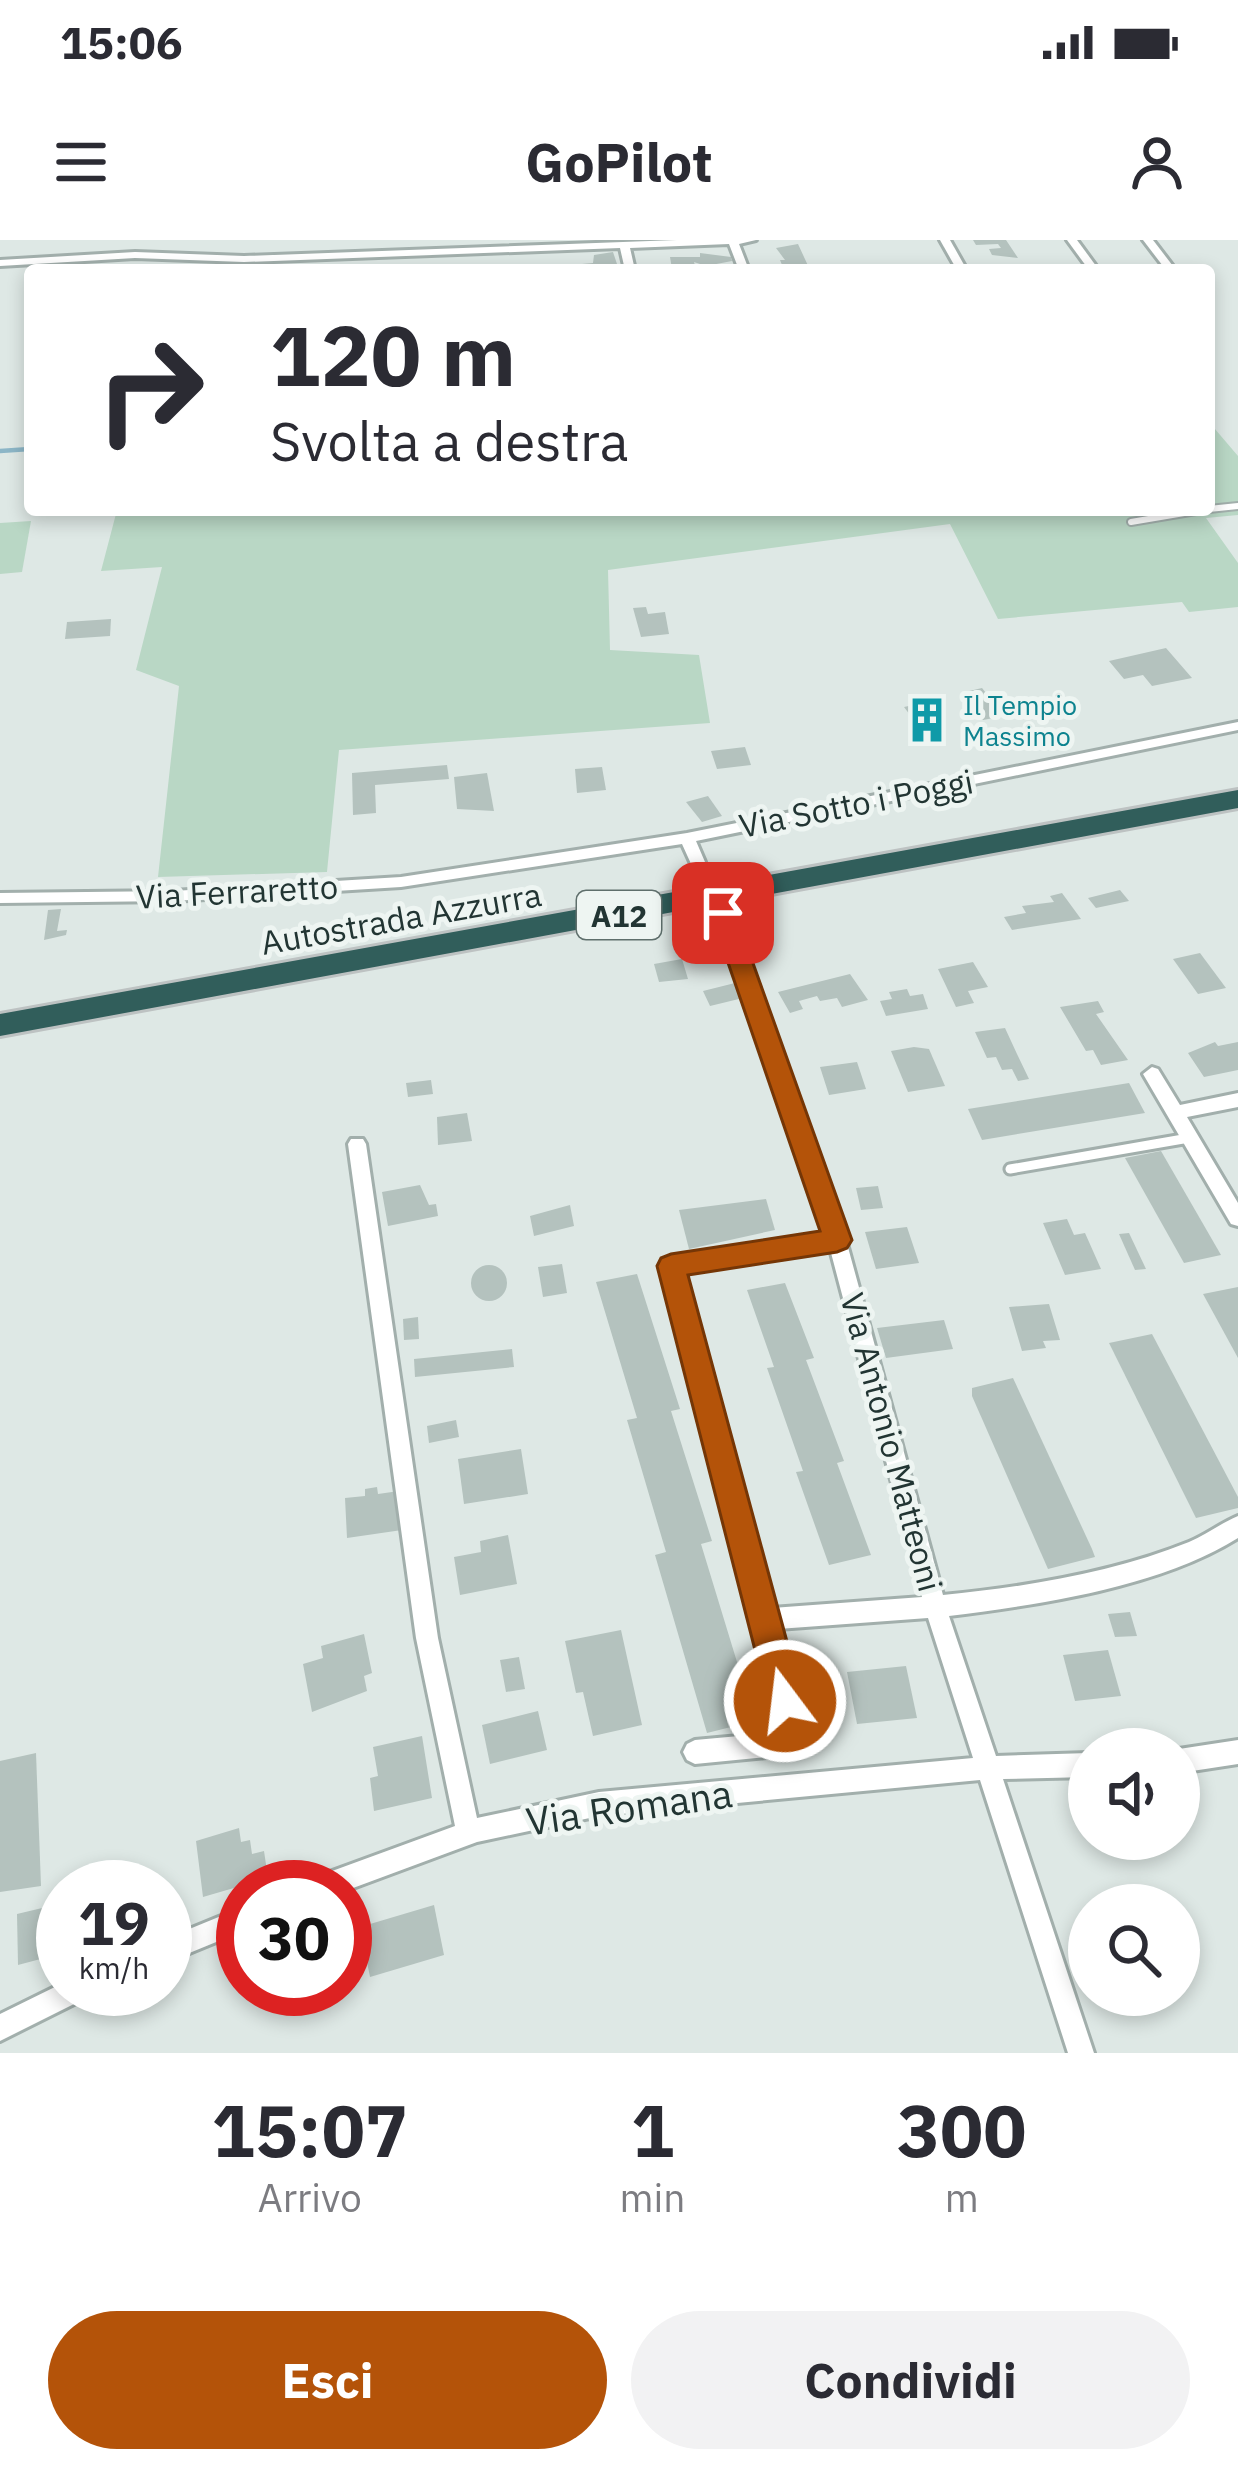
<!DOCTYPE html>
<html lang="it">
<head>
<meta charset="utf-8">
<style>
  :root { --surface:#fff; --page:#f2f2f3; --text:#2b2b33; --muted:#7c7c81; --accent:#b45309 }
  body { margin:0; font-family:"IBM Plex Sans",sans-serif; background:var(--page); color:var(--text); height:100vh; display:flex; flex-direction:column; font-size:45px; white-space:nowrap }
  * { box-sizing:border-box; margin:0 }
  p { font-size:39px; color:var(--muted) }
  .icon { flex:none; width:66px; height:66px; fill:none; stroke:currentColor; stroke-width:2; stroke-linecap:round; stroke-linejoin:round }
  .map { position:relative; height:1813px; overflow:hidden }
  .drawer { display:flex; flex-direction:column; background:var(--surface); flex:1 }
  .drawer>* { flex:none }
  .top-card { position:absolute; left:24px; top:24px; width:1191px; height:252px; border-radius:12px; box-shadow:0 6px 18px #0003; background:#fff; color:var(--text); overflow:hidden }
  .buttons { position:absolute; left:1068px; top:1488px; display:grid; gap:24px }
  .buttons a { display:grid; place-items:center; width:132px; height:132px; border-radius:50%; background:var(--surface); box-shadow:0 6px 18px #0003; font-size:60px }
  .speed { position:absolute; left:36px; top:1620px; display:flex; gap:24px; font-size:60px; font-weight:700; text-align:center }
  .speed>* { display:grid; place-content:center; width:156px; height:156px; border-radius:50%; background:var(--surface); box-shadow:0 6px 18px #0003; line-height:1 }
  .speed small { font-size:30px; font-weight:400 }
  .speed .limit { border:18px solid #d22; background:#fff; color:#111 }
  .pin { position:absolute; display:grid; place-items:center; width:102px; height:102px; color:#fff; margin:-51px; border-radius:24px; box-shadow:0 6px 18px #0006 }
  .me { position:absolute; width:132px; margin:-66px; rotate:345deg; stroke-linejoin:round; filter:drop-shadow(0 0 9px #0008) }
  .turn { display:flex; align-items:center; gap:42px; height:252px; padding:0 48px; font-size:54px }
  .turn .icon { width:156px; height:156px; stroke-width:2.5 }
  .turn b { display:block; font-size:84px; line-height:102px }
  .eta { display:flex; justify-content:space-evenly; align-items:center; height:204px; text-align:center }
  .eta b { font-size:72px; font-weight:700; line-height:84px }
  .cta { display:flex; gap:24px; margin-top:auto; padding:24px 48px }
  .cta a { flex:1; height:138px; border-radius:72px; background:var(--accent); color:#fff; font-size:48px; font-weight:700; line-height:138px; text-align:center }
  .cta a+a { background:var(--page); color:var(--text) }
  .status { display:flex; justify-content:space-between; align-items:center; height:84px; padding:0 60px; background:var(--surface); direction:ltr }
  .status svg { height:33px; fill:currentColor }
  header { display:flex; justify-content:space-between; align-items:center; height:156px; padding:0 48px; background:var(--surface); font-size:54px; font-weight:700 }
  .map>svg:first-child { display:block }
  .green { fill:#b9d7c5 }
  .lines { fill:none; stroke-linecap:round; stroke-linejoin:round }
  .stream { stroke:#8cb6c7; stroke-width:4.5 }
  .building { fill:#b4c2be }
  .minor-tunnel { stroke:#b8c4c1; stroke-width:15; stroke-dasharray:15 8; stroke-linecap:butt }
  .service-far1-casing { stroke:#a2afac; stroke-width:10 }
  .service-casing { stroke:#a2afac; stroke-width:15 }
  .minor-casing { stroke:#a2afac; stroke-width:6 }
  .motorway-casing { stroke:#bdc2c2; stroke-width:6 }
  .service-far1 { stroke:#fff; stroke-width:6 }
  .service { stroke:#fff; stroke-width:9 }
  .minor { fill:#fff; fill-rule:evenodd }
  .motorway { fill:#315e5b; fill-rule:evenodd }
  .route { fill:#b45309; stroke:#753606; stroke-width:3 }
  .labels { text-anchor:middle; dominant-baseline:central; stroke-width:10; stroke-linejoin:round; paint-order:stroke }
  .far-culture-label { font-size:27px; fill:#0d838f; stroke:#eef5f2; text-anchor:start }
  .shield { fill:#eef5f2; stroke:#5f6f6c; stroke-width:3 }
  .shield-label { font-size:30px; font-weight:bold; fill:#223533 }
  .street-label { font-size:33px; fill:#223533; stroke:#eef5f2 }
  .near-street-label { font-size:39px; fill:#223533; stroke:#eef5f2 }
</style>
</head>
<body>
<div class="status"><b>15:06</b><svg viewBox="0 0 49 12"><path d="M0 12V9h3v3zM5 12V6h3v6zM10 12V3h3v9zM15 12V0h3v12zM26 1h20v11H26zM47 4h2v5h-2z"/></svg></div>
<header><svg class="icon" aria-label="menu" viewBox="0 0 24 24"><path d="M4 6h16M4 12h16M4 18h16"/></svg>GoPilot<svg class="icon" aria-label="person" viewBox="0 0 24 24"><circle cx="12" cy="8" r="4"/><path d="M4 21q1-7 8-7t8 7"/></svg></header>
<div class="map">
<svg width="1238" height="1813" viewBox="0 0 1238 1813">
  <rect width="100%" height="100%" fill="#dee8e5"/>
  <g class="green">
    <path d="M1209,182L1238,216V275L1206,278L1238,323V367L1189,372L1182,362L998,379L950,284L608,330L610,410L699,415L710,483L339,510L327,632L158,637L179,446L136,430L162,327L101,331L117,270H1209Z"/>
    <path d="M31,281L22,332L0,334V283Z"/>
  </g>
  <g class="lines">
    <path class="stream" d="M0,211L30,209"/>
  </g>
  <g class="building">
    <path d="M973,0H1006L1018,18L992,15L989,9L1001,8L998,4L976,5Z"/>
    <path d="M798,4L810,30L782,25L780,20H785L776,8Z"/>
    <path d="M613,12L619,30H573L571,25L593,23L594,15Z"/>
    <path d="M700,13L731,17L732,21L706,26L694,22L696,29H672L670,17H700Z"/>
    <path d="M646,367L648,374L665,372L669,394L641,397L633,368Z"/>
    <path d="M111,379L110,396L65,399L67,382Z"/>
    <path d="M1166,408L1192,438L1152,446L1143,435L1124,439L1109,421Z"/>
    <path d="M982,448L1004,476L983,480L961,453Z"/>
    <path d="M918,464L926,474L935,472L945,486L922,491L904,467Z"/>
    <path d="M745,507L751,525L717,529L711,511Z"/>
    <path d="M447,525L449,539L375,545L376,573L353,575L352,533Z"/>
    <path d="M602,527L606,550L577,553L575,529Z"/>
    <path d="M487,533L494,571L457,569L454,537Z"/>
    <path d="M708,556L722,576L702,582L686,562Z"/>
    <path d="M1120,650L1129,661L1096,668L1088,658Z"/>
    <path d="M1062,653L1081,679L1012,690L1004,677L1026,673L1022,666L1054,662L1050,656Z"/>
    <path d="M61,669L57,691L67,690L66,695L44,700L48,670Z"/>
    <path d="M1200,713L1226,748L1198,754L1173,719Z"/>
    <path d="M682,719L688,739L659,742L654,724Z"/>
    <path d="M973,722L988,747L968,751L974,763L956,767L938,729Z"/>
    <path d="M850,734L868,760L842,767L837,758L820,761L817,756L799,761L803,769L790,773L778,752Z"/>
    <path d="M735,743L743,758L710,766L703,751Z"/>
    <path d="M907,749L910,756L923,754L928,769L886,776L880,761L892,759L889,752Z"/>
    <path d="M1098,761L1104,772L1096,774L1128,820L1101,825L1093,810L1086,811L1060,767Z"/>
    <path d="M1005,788L1017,814L1029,839L1018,841L1012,829L1002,830L996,817L987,818L975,792Z"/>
    <path d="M1215,802L1218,806L1238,802V830L1204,837L1188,813Z"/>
    <path d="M914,807L929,809L945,846L908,852L891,811Z"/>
    <path d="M857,822L866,849L829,855L820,827Z"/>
    <path d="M431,840L433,854L408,857L406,843Z"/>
    <path d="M1129,843L1145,873L982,900L968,869Z"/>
    <path d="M467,873L472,901L438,905L437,877Z"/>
    <path d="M1161,911L1221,1015L1184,1023L1125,918Z"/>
    <path d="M420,945L429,965L436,964L438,976L388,986L382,952Z"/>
    <path d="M878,946L883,968L861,970L856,948Z"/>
    <path d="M766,959L775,990L689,1009L679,970Z"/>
    <path d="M570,965L574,986L534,996L530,976Z"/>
    <path d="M1067,979L1074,995L1085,993L1101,1029L1065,1035L1043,983Z"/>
    <path d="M907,987L919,1023L876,1029L865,992Z"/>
    <path d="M1129,993L1146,1029L1135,1030L1119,994Z"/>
    <path d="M562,1024L567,1053L543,1057L538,1027Z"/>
    <circle cx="489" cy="1043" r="18"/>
    <path d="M637,1034L680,1169L671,1171L712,1301L701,1304L755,1481L707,1493L655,1315L666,1312L627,1180L637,1178L596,1042Z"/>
    <path d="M785,1043L814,1118L806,1120L844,1221L837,1223L871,1315L829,1325L796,1232L803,1231L767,1128L774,1127L747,1050Z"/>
    <path d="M1238,1047V1118L1203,1054Z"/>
    <path d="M1049,1064L1060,1100L1043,1101L1046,1108L1022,1111L1009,1067Z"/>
    <path d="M418,1077L419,1099L404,1100L403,1079Z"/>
    <path d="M944,1080L953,1109L886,1118L877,1088Z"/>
    <path d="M1152,1094L1238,1257V1268L1196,1278L1109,1103Z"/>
    <path d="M512,1109L514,1127L415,1137L414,1119Z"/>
    <path d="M1013,1138L1092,1309L1095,1317L1048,1329L972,1156V1148Z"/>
    <path d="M456,1180L459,1197L429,1203L427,1186Z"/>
    <path d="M521,1209L528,1254L464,1264L458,1219Z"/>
    <path d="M377,1247L378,1254L399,1251L402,1290L347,1298L345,1258L365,1256V1249Z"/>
    <path d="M508,1295L517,1344L460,1355L454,1317L481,1312L480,1301Z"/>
    <path d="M1130,1372L1137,1396L1115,1397L1108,1374Z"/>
    <path d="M621,1390L642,1485L593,1496L583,1452L576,1453L565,1401Z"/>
    <path d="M364,1394L372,1433L364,1436L367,1451L312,1472L303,1424L323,1418L321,1406Z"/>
    <path d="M1108,1410L1121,1456L1075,1461L1063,1415Z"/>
    <path d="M519,1417L525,1449L506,1452L500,1420Z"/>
    <path d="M906,1426L917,1478L857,1484L847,1432Z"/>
    <path d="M538,1471L547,1510L490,1524L482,1485Z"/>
    <path d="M422,1496L432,1558L374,1571L370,1538L378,1536L373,1507Z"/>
    <path d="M36,1513L41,1646L0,1652V1521Z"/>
    <path d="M239,1588L241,1602L250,1600L252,1614L264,1611L268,1638L203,1657L196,1601Z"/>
    <path d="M63,1663V1713L18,1725L17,1674Z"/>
    <path d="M434,1665L444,1715L370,1737L360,1687Z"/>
  </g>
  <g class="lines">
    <path class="minor-tunnel" d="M697,622L723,673"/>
    <g class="service-far1-casing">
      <g id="service-far1">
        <path d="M1209,269L1238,266"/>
        <path d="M1131,282L1202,270"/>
      </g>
    </g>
    <g class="service-casing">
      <path id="service" d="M1010,929L1189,898"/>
    </g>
    <g class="minor-casing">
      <g id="minor">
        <path d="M677,0H756L739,4L749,30H739L729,4L630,8L635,30H625L620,8L244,22L135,18L0,26V20L135,12L244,16Z"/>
        <path d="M940,0H950L967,30H957Z"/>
        <path d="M1067,0H1077L1099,30H1089Z"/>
        <path d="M1143,0H1153L1176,30H1166Z"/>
        <path d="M1238,482V490L696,601L705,622L697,627L692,626L682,604L401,647L173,661L0,663V653L173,651L401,637L687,593Z"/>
        <path d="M723,667L731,673L846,1000L943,1355C1025,1347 1112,1333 1189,1302C1206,1295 1221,1283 1238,1276V1298C1160,1347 1039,1365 949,1376L996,1516L1089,1513V1537L1003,1539L1094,1813H1068L980,1540L599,1576L477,1602L345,1651V1647H310L313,1638L455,1586L416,1398L348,904L351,899H363L366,904L438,1398L477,1578L599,1552L973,1518L928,1378L778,1389L808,1502L804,1510L796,1514L695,1524L687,1520L683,1512L687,1504L695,1500L782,1492L662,1026L665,1020L672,1018L826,994L715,673ZM830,1009L922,1357L772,1368L683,1032Z"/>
        <path d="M1152,827L1158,829L1180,865L1238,853V867L1187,877L1238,963V986L1231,984L1143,834Z"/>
        <path d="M1238,1500V1524L1179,1533V1509Z"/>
        <path d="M243,1667V1691L165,1723V1699Z"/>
        <path d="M63,1743V1749H90L86,1758L0,1801V1774Z"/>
      </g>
    </g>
    <g class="motorway-casing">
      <path id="motorway" d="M1238,550V568L0,796V774Z"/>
    </g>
    <use href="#service-far1" class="service-far1"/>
    <use href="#service" class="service"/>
    <use href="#minor" class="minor"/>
    <use href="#motorway" class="motorway"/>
  </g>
  <path class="route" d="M723,665L735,673L852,1000L847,1008L837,1012L688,1035L803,1461L798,1473L785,1478L773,1473L768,1461L657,1026L661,1018L671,1014L820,991L711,673Z"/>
  <defs>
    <g id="building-bare" transform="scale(3.6)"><path d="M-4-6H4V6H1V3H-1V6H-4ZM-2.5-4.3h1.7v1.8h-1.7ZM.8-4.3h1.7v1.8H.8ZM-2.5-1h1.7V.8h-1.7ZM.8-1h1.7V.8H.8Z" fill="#0f9aa8" stroke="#eef5f2" stroke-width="2.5" paint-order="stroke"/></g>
  </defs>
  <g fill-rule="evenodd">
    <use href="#building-bare" x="927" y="480"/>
  </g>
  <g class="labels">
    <g class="far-culture-label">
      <text x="963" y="464">Il Tempio<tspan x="963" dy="31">Massimo</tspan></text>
    </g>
    <rect class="shield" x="577" y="651" width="84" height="48" rx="9"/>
    <g class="shield-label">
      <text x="619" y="675">A12</text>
    </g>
    <g class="street-label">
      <text transform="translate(856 563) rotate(-11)">Via Sotto i Poggi</text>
      <text transform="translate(237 651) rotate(-3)">Via Ferraretto</text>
      <text transform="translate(401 678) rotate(-10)">Autostrada Azzurra</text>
      <text transform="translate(892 1202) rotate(75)">Via Antonio Matteoni</text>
    </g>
    <g class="near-street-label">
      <text transform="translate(629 1567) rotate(-8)">Via Romana</text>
    </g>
  </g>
</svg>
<div class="buttons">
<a><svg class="icon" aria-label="sound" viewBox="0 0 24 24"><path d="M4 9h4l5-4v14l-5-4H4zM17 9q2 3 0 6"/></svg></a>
<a><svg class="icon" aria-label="search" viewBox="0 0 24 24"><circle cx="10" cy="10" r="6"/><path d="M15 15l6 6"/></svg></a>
</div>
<div class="speed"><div>19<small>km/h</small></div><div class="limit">30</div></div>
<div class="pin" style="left:723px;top:673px;background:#d93025"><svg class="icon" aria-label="arrive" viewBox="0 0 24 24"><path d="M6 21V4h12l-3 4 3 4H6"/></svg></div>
<svg class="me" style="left:785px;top:1461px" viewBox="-20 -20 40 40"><circle r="17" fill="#b45309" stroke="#fff" stroke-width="3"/><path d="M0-11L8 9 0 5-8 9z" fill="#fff"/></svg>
<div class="top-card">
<div class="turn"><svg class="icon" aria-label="right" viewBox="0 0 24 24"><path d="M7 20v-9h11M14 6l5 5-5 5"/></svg><div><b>120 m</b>Svolta a destra</div></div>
</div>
</div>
<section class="drawer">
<div class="eta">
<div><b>15:07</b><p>Arrivo</p></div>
<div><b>1</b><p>min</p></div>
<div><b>300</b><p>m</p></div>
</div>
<div class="cta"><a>Esci</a><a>Condividi</a></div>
</section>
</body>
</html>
